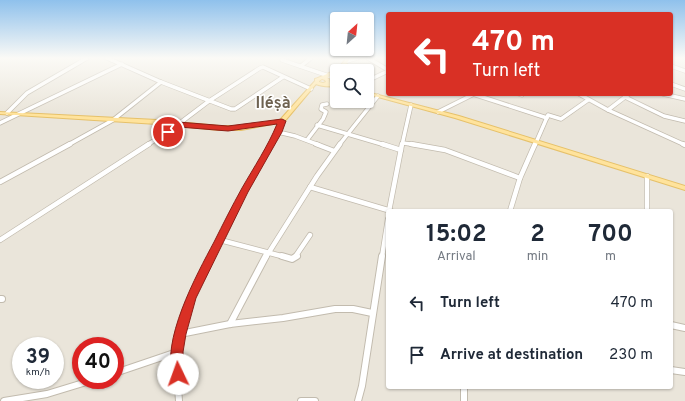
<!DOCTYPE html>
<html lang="en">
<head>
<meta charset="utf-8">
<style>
  :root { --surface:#fff; --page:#f6f6f7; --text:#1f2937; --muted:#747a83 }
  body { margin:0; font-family:Overpass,sans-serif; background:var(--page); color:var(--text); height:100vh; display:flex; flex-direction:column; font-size:15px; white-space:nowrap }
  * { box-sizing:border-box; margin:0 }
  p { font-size:13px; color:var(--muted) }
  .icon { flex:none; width:22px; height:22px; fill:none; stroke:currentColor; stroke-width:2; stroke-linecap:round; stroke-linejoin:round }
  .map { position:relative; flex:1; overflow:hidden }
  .details { position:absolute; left:386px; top:209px; width:287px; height:180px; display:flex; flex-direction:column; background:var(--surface); border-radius:4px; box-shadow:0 1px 3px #0004 }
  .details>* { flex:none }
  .banner { position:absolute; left:386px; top:12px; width:287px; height:84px; border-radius:4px; box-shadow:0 1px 3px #0004; background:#d93025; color:#fff; overflow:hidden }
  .needle { width:26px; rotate:27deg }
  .controls { position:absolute; left:330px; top:12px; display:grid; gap:8px }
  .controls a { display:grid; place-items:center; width:44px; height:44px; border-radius:4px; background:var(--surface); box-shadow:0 1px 3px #0004; font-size:20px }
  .speed { position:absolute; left:12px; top:337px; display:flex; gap:8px; font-size:20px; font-weight:700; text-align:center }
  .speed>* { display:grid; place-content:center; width:52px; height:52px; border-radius:50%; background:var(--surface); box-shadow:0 1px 3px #0004; line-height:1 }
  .speed small { font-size:10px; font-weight:400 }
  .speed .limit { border:6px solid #d22; background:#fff; color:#111 }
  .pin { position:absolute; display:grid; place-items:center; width:34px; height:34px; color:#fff; margin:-17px; border:2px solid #fff; border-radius:50%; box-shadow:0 1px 4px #0007 }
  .me { position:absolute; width:44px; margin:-22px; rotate:357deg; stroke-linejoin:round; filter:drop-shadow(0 0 3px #0008) }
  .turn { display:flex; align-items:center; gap:14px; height:84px; padding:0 20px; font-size:18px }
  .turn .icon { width:52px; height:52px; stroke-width:2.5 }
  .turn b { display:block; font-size:28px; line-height:34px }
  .eta { display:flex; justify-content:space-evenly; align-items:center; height:68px; text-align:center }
  .eta b { font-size:24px; font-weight:700; line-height:28px }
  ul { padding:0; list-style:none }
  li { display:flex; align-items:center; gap:12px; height:52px; padding:0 20px }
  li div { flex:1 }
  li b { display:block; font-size:15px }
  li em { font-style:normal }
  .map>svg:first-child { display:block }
  .residential { fill:#eae5da; fill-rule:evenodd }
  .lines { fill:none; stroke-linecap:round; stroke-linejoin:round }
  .minor-far2-casing { stroke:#c2bbae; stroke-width:5 }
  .minor-far1-casing { stroke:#c2bbae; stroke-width:6 }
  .minor-casing { stroke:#c2bbae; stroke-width:8 }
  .major-casing { stroke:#e6c16a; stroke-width:2 }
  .minor-far2 { stroke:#fff; stroke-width:3.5 }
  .minor-far1 { stroke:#fff; stroke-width:4.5 }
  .minor { stroke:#fff; stroke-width:6 }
  .major { fill:#ffe39c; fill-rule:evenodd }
  .route { fill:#d93025; stroke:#8d1f18 }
  .labels { text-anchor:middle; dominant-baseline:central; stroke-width:3; stroke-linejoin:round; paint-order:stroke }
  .far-town-label { font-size:16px; font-weight:bold; fill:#6e6250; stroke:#fff }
</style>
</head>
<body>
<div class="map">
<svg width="685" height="401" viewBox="0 0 685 401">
  <rect width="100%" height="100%" fill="#f6f3ec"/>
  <path class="residential" d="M0,58H388V94H671V58H685V401H0ZM337,71H367V101H337ZM388,211H671V387H388ZM21,346H55V380H21ZM81,346H115V380H81Z"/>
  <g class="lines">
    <g class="minor-far2-casing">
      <g id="minor-far2">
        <path d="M107,58L161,82L231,109H235L283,77"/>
        <path d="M282,58V60L329,76"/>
        <path d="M368,58L388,70"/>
        <path d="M347,61L357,58"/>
        <path d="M301,66L311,58"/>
        <path d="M671,66L685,71"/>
        <path d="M367,81L388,71"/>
        <path d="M671,84L685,89"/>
        <path d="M473,94L547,118"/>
        <path d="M519,94L522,95"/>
        <path d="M579,94L608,110L685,145"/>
        <path d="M663,94L685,99"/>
        <path d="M625,97L664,116L685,121"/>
        <path d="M608,110L629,94"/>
        <path d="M438,112L474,94"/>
        <path d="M7,113L27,93L87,58"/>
        <path d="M0,123L122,64"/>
        <path d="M317,125L385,145"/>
        <path d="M278,132L295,136L319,145"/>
        <path d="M307,140L323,119L326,112L321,109L322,105L327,104"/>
        <path d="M403,143L417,145"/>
        <path d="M68,145L113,120L161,82"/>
        <path d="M147,145L168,132L209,101L260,68L263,67L311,89"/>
        <path d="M270,145L282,121"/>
        <path d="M339,145L378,96"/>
        <path d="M402,145L411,105"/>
        <path d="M535,145L548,115L561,119L588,100"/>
      </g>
    </g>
    <g class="minor-far1-casing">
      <g id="minor-far1">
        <path d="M316,144L334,151"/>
        <path d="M382,144L401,150"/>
        <path d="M411,144L445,150L520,178"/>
        <path d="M683,144L685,145"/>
        <path d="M647,176V211"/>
        <path d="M0,182L70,144"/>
        <path d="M310,187L391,211"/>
        <path d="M389,211L402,144"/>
        <path d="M510,211L520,178L535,144"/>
        <path d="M0,240L149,144"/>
        <path d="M220,240L285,257"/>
        <path d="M211,257L244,192L271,144"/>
        <path d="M266,257L317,176L340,144"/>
        <path d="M295,257L310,235"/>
        <path d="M382,257L388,219"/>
      </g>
    </g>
    <g class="minor-casing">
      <g id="minor">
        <path d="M282,256L292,259L297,256"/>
        <path d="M0,299H2"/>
        <path d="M230,324L266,256"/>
        <path d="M671,325L685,328"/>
        <path d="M180,334L230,324L283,318L335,309H353L372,313"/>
        <path d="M671,370L685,372"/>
        <path d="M115,373L177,352"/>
        <path d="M464,387V401"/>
        <path d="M4,401L47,394L93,380"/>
        <path d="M179,401C178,385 175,367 177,352C181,317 196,287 212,256"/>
        <path d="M301,401H315"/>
        <path d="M358,401L362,386L382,256"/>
      </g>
    </g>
    <g class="major-casing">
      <g id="major">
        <path d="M346,58H350L345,66L339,71H337V73L327,78L329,79L330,83L337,85V87C330,86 323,87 316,84L284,122L241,130H219L157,124L0,114V112L157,120L219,126H241L280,120L315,81V79C327,74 340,70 346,58ZM322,79L325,80L326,82L323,83L319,82V81Z"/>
        <path d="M367,92L459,116L685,186V190L455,118L367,94Z"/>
      </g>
    </g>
    <use href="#minor-far2" class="minor-far2"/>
    <use href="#minor-far1" class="minor-far1"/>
    <use href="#minor" class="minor"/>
    <use href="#major" class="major"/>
  </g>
  <linearGradient id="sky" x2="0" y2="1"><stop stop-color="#8fc1ec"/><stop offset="0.51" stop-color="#fbfaf6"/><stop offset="1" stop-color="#fbfaf6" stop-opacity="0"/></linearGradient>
  <rect width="685" height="114" fill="url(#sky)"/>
  <path class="route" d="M282,119L286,121L282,132L248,192L196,298L186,334L183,352L185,374L183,379L178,381L174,379C159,343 197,274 214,242C223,224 232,206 242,188C254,167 268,146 277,124L228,131L179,127L170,134H165L164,132L178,122L228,126Z"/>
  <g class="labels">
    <g class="far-town-label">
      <text x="273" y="104">Iléṣà</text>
    </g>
  </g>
</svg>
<div class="controls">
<a><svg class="needle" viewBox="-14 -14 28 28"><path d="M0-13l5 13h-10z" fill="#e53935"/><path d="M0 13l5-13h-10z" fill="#747a83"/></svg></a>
<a><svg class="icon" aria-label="search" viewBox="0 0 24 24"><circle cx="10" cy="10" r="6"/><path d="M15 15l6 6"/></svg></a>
</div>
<div class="speed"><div>39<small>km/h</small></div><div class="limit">40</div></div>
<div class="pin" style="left:168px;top:132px;background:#d93025"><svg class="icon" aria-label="arrive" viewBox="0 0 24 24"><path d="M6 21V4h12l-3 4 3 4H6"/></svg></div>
<svg class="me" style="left:178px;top:374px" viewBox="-20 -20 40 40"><circle r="19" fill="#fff"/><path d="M0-13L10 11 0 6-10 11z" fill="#d93025"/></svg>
<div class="banner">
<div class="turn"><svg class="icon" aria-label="left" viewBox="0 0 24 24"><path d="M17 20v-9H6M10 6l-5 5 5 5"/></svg><div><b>470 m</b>Turn left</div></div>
</div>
<section class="details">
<div class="eta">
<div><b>15:02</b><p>Arrival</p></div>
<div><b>2</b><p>min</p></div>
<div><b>700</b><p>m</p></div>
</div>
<ul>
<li><svg class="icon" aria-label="left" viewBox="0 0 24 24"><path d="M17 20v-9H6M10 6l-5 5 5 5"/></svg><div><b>Turn left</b></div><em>470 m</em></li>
<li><svg class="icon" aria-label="arrive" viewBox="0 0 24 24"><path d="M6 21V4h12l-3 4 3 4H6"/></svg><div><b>Arrive at destination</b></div><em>230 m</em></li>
</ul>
</section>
</div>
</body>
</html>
